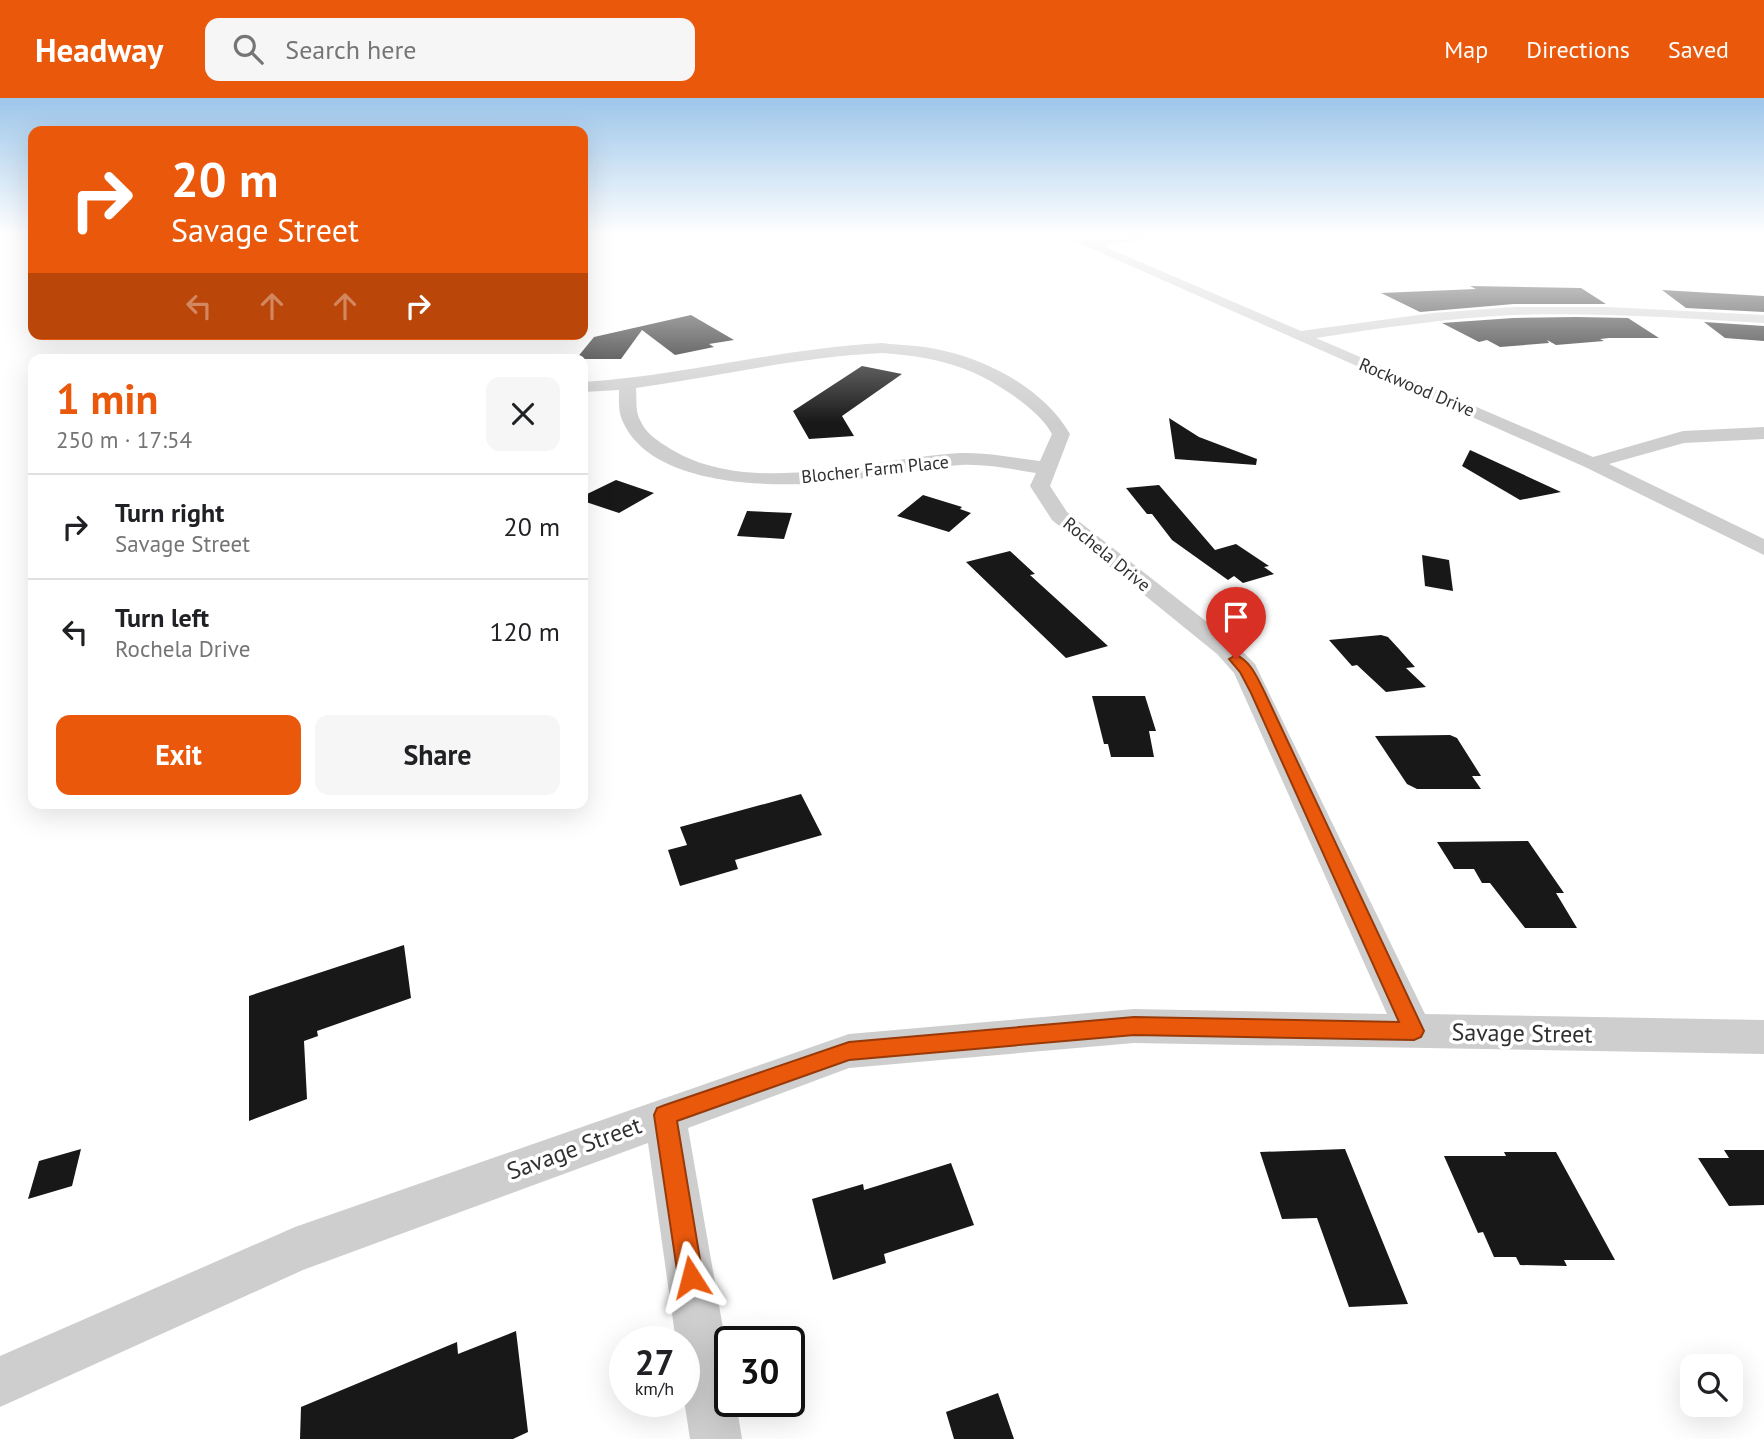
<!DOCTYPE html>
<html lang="en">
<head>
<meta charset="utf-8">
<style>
  :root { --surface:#fff; --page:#f6f6f6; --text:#202124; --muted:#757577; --line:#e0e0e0; --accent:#ea580c }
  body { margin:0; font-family:"PT Sans",sans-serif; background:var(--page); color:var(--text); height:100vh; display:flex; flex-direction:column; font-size:26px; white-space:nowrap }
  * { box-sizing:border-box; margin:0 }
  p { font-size:23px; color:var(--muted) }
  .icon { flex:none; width:38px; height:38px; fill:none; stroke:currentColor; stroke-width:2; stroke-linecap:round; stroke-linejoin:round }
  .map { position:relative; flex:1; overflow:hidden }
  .side { position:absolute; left:28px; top:256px; width:560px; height:455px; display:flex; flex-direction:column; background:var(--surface); border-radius:14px; box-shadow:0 7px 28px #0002 }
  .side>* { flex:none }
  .hud { position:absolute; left:28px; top:28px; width:560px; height:214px; border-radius:14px; box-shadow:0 7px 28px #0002; background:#ea580c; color:#fff; overflow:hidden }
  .tools { position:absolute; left:1680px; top:1256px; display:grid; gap:14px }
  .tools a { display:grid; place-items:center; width:63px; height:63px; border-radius:14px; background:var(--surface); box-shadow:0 7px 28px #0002; font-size:35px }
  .speed { position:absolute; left:609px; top:1228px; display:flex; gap:14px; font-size:35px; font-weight:700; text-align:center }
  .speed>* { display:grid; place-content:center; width:91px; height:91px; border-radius:50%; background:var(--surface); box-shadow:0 7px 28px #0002; line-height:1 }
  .speed small { font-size:18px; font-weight:400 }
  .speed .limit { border:4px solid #111; border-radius:10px; background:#fff; color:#111 }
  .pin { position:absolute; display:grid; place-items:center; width:60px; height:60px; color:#fff; margin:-72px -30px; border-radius:50% 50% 50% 0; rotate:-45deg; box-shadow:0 0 7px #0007 }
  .pin .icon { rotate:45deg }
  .me { position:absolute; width:77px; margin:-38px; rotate:351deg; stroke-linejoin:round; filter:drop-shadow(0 0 5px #0008) }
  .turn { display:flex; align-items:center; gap:24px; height:147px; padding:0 28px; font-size:32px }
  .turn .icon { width:91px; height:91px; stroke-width:2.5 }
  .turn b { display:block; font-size:49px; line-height:60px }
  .lanes { display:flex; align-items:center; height:66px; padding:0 28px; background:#0003; justify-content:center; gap:35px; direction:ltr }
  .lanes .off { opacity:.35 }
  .round { display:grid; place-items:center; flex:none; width:74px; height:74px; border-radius:14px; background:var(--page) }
  .overview { display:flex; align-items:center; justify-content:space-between; height:119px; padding:0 28px }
  h1 { font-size:42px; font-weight:800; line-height:52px; color:var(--accent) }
  .primary-button { display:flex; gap:14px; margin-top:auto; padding:14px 28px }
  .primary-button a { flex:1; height:80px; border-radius:14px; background:var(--accent); color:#fff; font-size:28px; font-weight:800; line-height:80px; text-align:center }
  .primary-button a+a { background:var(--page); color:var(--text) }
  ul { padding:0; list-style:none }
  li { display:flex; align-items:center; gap:21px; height:105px; padding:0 28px; border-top:2px solid var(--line) }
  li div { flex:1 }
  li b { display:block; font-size:26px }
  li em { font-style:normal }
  header { display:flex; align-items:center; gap:42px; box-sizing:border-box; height:98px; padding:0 35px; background:var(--accent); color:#fff }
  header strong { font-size:33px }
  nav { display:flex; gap:38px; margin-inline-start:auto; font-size:24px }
  .search { width:490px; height:63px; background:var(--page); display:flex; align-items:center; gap:18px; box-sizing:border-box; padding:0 24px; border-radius:14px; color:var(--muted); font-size:26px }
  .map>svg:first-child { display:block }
  .building { fill:#181818 }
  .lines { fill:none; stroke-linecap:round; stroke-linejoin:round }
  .minor { fill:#cecece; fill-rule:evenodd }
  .route { fill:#ea580c; stroke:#983908; stroke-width:2 }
  .labels { text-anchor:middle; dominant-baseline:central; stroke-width:7; stroke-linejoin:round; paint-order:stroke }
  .far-street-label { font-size:18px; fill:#313131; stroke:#fff }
  .near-street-label { font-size:24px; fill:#313131; stroke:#fff }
</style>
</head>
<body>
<header>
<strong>Headway</strong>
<div class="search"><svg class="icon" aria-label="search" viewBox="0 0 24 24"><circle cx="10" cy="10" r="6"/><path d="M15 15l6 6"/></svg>Search here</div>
<nav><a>Map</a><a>Directions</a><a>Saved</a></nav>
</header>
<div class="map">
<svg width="1764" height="1341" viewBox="0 0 1764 1341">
  <rect width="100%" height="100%" fill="#fff"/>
  <g class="building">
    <path d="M1470,188L1581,190L1606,206H1514L1420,214L1381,195L1476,191Z"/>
    <path d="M1662,192L1764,198V214L1686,210Z"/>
    <path d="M691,217L734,242L709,246L714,249L675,257L642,232L621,261H576L594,239Z"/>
    <path d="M1576,219L1628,220L1659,240H1609L1600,241L1604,243L1556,247L1547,242L1549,245L1500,249L1487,242L1479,244L1442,225L1513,220Z"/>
    <path d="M1704,224L1764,228V243L1725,240Z"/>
    <path d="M862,268L902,276L842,318L854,338L809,341L793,313Z"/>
    <path d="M1169,320L1199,339L1257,361L1256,367L1175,361Z"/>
    <path d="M1470,352L1561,394L1520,402L1462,368Z"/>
    <path d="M616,382L654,395L619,415L583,403V398Z"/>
    <path d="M1159,387L1215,452L1236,446L1269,468L1264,469L1274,476L1243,485L1234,478L1228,482L1172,442L1152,416H1147L1126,390Z"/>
    <path d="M923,397L962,409L960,411L971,415L949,434L897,418Z"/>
    <path d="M747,413L792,415L784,441L737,438Z"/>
    <path d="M1010,453L1035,476L1030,477L1108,548L1066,560L966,464Z"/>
    <path d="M1422,457L1449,462L1453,493L1425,488Z"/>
    <path d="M1381,537L1388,539L1399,551L1415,569L1406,570L1426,589L1386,594L1357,567L1352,568L1329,542Z"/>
    <path d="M1092,598H1145L1156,633H1149L1154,659H1111L1108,646H1104Z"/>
    <path d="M1450,637L1457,640L1481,678H1472L1481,691H1417L1407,686L1375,638Z"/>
    <path d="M801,696L822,737L735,762L738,771L680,788L668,752L687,747L680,729Z"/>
    <path d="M1528,743L1564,795H1556L1577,830H1525L1490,785H1482L1474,771H1454L1437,744Z"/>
    <path d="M404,847L411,900L317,933L318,938L304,943L307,1001L249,1023V898Z"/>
    <path d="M81,1051L72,1088L28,1101L39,1063Z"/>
    <path d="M1345,1051L1408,1206L1349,1209L1317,1120L1282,1121L1260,1054Z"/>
    <path d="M1724,1052H1764V1107L1729,1108L1698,1060H1729Z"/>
    <path d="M1504,1054H1556L1615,1162H1564L1567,1168L1520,1167L1516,1159H1494L1483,1134L1478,1135L1444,1058H1506Z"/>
    <path d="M951,1065L974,1127L884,1156L886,1165L833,1182L812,1101L863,1086L864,1092Z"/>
    <path d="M516,1233L528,1334L513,1341H300L301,1309L457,1244L458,1256Z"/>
    <path d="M998,1295L1014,1341H954L946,1314Z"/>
  </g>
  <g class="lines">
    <g class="minor">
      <path d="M1061,137C1074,136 1084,143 1094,143C1112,142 1131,137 1150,137L1144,141L1103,148L1301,233L1433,215L1514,209H1608L1764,217V225C1681,220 1597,214 1513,217C1447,220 1382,230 1316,240L1593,359L1683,333L1764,329V341L1684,345L1609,366L1764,441V457L1585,369Z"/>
      <path d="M882,245C898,247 915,247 931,250C983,259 1043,289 1070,336L1050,388L1067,414L1235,546L1255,566L1425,916L1764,922V956L1134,945L849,970L688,1030L730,1270V1304H736L742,1341H690L684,1302V1244H676L648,1045L303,1172L0,1309V1258L295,1129L849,936L1134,911L1387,916L1234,575L1217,556L1052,422L1030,388L1036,375C1011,371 986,366 961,367C918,369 876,380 833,384C773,390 652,389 623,324C618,314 619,302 619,292L583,294V284C684,278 781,250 882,245ZM882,255C935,259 970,267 1014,298C1029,309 1043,320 1052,336L1040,363C1014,360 987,354 960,355C872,360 746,402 666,348C656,342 645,334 640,322C635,313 637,301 636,290C719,278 799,259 882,255Z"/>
    </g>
  </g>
  <linearGradient id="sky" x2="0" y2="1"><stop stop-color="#9dc6ea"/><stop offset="0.42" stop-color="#fff"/><stop offset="1" stop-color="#fff" stop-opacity="0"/></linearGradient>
  <rect width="1764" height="325" fill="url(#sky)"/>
  <path class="route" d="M1236,557C1251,563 1258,581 1265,595L1424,933L1421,939L1414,942L1134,937L849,962L677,1023L703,1179L700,1188L691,1192L682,1188L678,1179L654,1017L657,1010L665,1007L849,944L1134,919L1399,924L1251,595L1240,574L1229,561Z"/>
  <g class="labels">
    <g class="far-street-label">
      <text transform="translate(1417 289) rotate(23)">Rockwood Drive</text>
      <text transform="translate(875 371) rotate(-6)">Blocher Farm Place</text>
      <text transform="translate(1107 456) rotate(39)">Rochela Drive</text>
    </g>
    <g class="near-street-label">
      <text transform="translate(1522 935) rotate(1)">Savage Street</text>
      <text transform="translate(574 1050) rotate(-20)">Savage Street</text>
    </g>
  </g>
</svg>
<div class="tools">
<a><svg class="icon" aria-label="search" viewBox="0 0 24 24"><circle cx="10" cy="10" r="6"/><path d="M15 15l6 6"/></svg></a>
</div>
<div class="speed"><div>27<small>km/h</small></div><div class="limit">30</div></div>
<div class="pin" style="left:1236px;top:561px;background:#d93025"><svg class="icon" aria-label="arrive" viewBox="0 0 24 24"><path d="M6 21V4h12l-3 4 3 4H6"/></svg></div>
<svg class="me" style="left:691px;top:1179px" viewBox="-20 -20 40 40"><path d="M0-17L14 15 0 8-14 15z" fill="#ea580c" stroke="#fff" stroke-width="4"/></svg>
<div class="hud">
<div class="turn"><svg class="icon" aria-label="right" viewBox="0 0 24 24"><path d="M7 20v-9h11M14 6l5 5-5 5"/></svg><div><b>20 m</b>Savage Street</div></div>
<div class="lanes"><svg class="icon off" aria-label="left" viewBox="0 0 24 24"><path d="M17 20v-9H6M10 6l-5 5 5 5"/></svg><svg class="icon off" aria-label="ahead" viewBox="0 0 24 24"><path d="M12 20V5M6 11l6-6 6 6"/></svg><svg class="icon off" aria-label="ahead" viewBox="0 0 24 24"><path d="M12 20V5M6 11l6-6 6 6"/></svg><svg class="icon" aria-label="right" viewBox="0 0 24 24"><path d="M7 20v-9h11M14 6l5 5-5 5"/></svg></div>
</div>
<section class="side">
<div class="overview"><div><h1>1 min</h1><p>250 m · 17:54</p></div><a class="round"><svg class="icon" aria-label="close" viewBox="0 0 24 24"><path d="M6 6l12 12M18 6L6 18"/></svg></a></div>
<ul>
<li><svg class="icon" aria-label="right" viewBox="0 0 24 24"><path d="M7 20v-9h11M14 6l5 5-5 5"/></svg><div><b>Turn right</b><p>Savage Street</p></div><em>20 m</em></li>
<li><svg class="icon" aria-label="left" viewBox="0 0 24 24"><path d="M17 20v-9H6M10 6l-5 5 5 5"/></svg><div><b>Turn left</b><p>Rochela Drive</p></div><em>120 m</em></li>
</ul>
<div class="primary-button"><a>Exit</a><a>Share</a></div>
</section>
</div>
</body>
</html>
